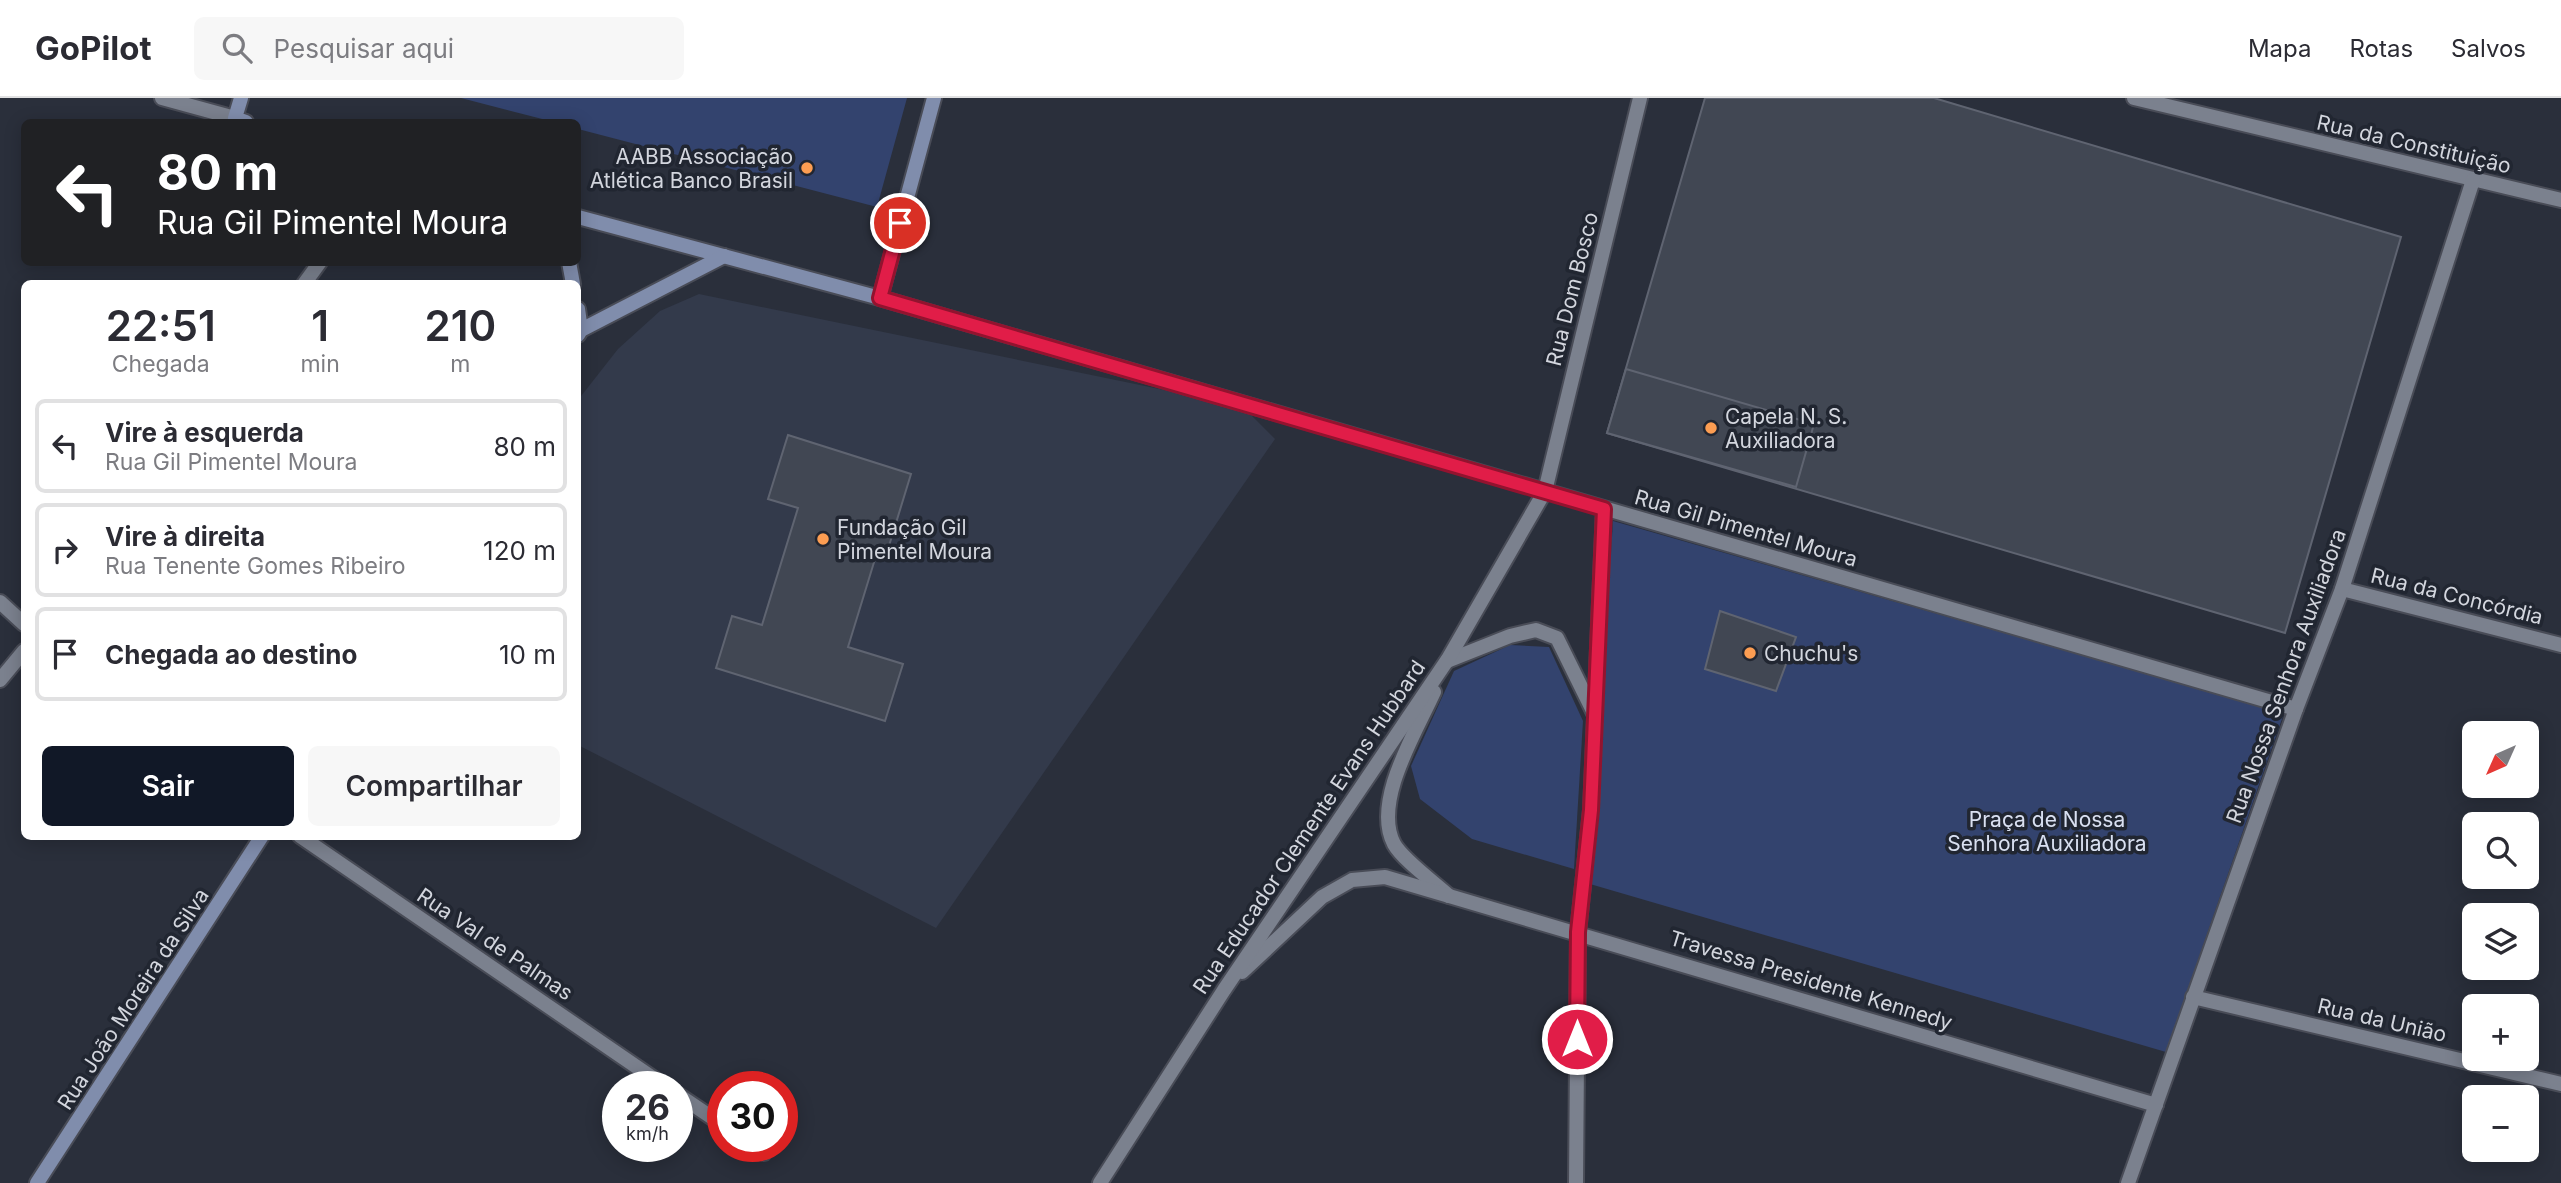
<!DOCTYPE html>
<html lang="pt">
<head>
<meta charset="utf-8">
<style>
  :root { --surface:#fff; --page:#f7f7f7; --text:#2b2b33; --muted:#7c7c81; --line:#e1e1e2; --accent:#111827 }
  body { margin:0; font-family:Inter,sans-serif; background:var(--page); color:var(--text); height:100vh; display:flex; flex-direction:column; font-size:26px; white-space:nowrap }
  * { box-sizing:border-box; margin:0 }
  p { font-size:23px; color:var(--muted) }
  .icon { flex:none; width:38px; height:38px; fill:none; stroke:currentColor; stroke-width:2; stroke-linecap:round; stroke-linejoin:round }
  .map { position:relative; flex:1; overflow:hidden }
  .details { position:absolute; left:21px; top:182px; width:560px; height:560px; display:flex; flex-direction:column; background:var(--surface); border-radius:10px; box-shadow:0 4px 18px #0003 }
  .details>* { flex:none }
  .banner { position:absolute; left:21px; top:21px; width:560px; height:147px; border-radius:10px; box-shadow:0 4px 18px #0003; background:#202124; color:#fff; overflow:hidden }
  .needle { width:46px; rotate:225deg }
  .tools { position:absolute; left:2462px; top:623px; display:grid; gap:14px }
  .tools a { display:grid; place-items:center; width:77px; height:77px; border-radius:10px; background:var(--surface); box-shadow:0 4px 18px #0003; font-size:35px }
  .speed { position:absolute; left:602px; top:973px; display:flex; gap:14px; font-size:35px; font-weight:700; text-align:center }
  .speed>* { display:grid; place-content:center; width:91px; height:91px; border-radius:50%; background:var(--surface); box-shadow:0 4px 18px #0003; line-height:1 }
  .speed small { font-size:18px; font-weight:400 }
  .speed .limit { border:10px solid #d22; background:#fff; color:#111 }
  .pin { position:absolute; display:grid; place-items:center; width:60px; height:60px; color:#fff; margin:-30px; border:4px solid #fff; border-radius:50%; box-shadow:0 2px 7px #0007 }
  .me { position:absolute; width:77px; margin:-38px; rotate:0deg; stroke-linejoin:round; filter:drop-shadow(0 0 5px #0008) }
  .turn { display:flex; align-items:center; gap:24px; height:147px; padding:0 21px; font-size:32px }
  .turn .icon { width:91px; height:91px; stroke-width:2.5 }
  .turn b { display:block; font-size:49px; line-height:60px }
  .eta { display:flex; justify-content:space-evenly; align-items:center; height:119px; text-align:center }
  .eta b { font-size:42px; font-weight:600; line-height:49px }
  .cta { display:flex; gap:14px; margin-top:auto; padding:14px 21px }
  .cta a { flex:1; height:80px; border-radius:10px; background:var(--accent); color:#fff; font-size:28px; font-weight:600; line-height:80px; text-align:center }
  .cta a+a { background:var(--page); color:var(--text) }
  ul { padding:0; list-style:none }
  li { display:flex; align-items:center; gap:21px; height:94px; margin:0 14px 10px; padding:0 7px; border:4px solid var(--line); border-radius:10px }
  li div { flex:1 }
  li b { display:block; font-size:26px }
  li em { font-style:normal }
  header { display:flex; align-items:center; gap:42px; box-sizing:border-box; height:98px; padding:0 35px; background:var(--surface); border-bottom:2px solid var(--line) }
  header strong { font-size:33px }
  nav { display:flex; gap:38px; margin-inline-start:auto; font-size:24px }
  .search { width:490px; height:63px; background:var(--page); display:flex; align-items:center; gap:18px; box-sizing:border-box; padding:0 24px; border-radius:10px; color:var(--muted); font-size:26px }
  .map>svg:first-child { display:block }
  .built { fill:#333a4b }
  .green { fill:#33436e }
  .building { fill:#414753; stroke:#5f6471; stroke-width:2 }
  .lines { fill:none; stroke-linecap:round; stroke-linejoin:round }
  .street-casing { stroke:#494c57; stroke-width:18 }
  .secondary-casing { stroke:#494c57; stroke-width:18 }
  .street { stroke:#7b818e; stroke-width:14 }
  .secondary { stroke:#808dac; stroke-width:14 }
  .route-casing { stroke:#92132f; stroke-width:18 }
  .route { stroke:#e11d48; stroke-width:12 }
  .poi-dot { fill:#fc9d52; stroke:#212631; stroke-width:2.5 }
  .labels { text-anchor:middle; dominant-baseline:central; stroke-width:7; stroke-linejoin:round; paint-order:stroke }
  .street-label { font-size:21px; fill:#d3d6de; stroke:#212631 }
  .poi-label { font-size:21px; fill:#d3d6de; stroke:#212631; text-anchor:start }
  .park-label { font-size:21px; fill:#d9e0f1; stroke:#212631 }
</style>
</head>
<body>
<header>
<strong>GoPilot</strong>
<div class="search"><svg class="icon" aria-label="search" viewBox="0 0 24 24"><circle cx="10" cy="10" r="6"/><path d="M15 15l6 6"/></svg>Pesquisar aqui</div>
<nav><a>Mapa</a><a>Rotas</a><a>Salvos</a></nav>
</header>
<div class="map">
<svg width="2561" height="1085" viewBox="0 0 2561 1085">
  <rect width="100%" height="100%" fill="#2a2f3b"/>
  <path class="built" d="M699,196L1242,308L1275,341L936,830L578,647V302L618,251L660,213Z"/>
  <g class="green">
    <path d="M461,0H907L877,109L578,31V24H554Z"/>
    <path d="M1613,423L2284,615L2166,954L1590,786Z"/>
    <path d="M1510,547L1549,549L1583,623L1574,771L1472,741L1420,701L1411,668L1454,573Z"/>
  </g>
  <g class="building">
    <path d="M1705,0H1934L2401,139L2285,535L1607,335Z"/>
    <path d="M1626,271L1814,326L1796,389L1607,335Z"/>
    <path d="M788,337L911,376L888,451L879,448L848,549L903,566L885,623L716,570L732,518L762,527L798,410L768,401Z"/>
    <path d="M1720,513L1796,539L1776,593L1705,571Z"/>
  </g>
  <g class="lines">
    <g class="street-casing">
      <g id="street">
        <path d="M162,0L235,20"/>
        <path d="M2134,0L2561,102"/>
        <path d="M304,186L320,164"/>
        <path d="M880,200L2296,611"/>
        <path d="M2342,491L2561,547"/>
        <path d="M0,504L24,526"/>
        <path d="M1447,563L1510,538L1536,532L1557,540L1594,615"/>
        <path d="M0,582L24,553"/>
        <path d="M1434,594C1416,634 1372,704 1394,746C1403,762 1435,785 1449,798"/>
        <path d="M300,738L666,989"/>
        <path d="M1242,874L1322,799L1352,782L1385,779L2156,1007"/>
        <path d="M2193,899L2561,986"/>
        <path d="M677,996L723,1027"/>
        <path d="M754,1048L764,1055"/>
        <path d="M1100,1085L1224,892L1448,561L1545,393L1640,0"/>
        <path d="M1576,1085L1578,834L1591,712L1604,411"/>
        <path d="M2128,1085L2296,611L2342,491L2473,82"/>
      </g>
    </g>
    <g class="secondary-casing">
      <g id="secondary">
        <path d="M241,0L235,20L246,24"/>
        <path d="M578,119L880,200L934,0"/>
        <path d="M569,164L573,186"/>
        <path d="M578,211L581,232"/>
        <path d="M578,237L581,232L724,158"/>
        <path d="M37,1085L262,738"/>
      </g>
    </g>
    <use href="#street" class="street"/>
    <use href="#secondary" class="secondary"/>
  </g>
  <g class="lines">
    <g class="route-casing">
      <path id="route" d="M900,125L880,200L1604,411L1591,712L1578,834L1577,941"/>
    </g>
    <use href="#route" class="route"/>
  </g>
  <g class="poi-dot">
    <circle cx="807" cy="70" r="7"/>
    <circle cx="1711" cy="330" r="7"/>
    <circle cx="823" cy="441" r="7"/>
    <circle cx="1750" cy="555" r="7"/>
  </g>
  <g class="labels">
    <g class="street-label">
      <text transform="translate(2414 46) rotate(13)">Rua da Constituição</text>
      <text transform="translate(1572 191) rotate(-76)">Rua Dom Bosco</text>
      <text transform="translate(1746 430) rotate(16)">Rua Gil Pimentel Moura</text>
      <text transform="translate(2457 498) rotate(14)">Rua da Concórdia</text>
      <text transform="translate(2286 578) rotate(-70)">Rua Nossa Senhora Auxiliadora</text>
      <text transform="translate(1309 729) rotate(-56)">Rua Educador Clemente Evans Hubbard</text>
      <text transform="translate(495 846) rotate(34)">Rua Val de Palmas</text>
      <text transform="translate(1811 882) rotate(17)">Travessa Presidente Kennedy</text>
      <text transform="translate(133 901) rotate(-57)">Rua João Moreira da Silva</text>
      <text transform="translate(2382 922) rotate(13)">Rua da União</text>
    </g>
    <g class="poi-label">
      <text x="793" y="58" text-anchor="end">AABB Associação<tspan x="793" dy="24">Atlética Banco Brasil</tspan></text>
      <text x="1725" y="318">Capela N. S.<tspan x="1725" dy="24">Auxiliadora</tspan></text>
      <text x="837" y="429">Fundação Gil<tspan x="837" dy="24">Pimentel Moura</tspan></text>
      <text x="1764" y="555">Chuchu's</text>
    </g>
    <g class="park-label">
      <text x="2047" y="721">Praça de Nossa<tspan x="2047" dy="24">Senhora Auxiliadora</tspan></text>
    </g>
  </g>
</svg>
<div class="tools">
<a><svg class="needle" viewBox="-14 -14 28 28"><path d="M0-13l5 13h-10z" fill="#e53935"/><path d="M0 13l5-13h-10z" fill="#7c7c81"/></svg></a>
<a><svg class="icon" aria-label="search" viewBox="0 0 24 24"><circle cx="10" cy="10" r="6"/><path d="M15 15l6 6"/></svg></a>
<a><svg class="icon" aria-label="layers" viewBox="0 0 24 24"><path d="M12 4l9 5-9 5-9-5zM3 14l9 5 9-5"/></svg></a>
<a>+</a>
<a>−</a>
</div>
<div class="speed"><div>26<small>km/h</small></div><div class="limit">30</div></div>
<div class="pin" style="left:900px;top:125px;background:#d93025"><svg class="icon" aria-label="arrive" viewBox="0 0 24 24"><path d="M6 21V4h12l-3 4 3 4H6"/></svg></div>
<svg class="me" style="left:1577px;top:941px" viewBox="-20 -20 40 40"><circle r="17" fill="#e11d48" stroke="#fff" stroke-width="3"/><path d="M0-11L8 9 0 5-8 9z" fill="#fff"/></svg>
<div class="banner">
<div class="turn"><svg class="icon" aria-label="left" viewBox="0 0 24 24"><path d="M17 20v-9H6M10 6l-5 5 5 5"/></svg><div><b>80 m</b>Rua Gil Pimentel Moura</div></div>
</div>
<section class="details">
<div class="eta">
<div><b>22:51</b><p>Chegada</p></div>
<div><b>1</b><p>min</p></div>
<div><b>210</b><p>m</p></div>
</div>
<ul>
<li><svg class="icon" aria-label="left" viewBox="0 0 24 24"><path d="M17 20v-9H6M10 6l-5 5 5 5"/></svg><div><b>Vire à esquerda</b><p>Rua Gil Pimentel Moura</p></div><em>80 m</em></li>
<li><svg class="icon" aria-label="right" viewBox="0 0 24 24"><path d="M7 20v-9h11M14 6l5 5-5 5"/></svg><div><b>Vire à direita</b><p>Rua Tenente Gomes Ribeiro</p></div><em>120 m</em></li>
<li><svg class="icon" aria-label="arrive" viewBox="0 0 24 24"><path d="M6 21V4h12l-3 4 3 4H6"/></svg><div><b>Chegada ao destino</b></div><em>10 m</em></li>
</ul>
<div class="cta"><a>Sair</a><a>Compartilhar</a></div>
</section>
</div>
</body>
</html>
